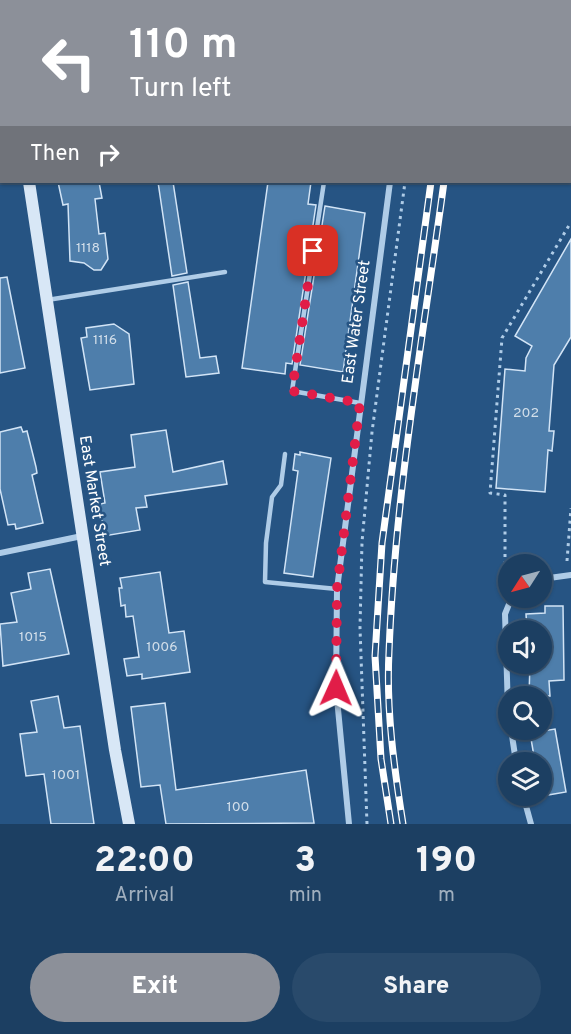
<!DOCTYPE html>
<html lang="en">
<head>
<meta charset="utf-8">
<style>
  :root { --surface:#1c3f62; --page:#294a6b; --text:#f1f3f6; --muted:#a0afbe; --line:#3a5877; --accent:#8c9099 }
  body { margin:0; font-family:Overpass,sans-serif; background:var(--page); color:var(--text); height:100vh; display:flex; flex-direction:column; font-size:22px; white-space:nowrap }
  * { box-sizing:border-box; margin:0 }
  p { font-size:20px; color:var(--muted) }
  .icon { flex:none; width:33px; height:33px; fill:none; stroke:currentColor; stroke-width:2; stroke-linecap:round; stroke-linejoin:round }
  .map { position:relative; height:824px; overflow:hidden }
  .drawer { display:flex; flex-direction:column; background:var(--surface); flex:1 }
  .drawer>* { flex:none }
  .guide { position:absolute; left:0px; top:0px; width:572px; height:183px; box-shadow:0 2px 4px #0004,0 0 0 2px var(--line); background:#8c9099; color:#fff; overflow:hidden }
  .needle { width:39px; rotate:234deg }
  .controls { position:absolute; left:498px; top:554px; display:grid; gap:12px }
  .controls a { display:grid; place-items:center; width:54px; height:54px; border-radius:50%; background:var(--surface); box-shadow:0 2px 4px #0004,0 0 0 2px var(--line); font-size:30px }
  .pin { position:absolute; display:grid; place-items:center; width:51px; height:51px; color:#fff; margin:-26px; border-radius:12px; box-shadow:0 3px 9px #0006 }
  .me { position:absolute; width:66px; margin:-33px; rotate:1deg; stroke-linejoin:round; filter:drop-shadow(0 0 4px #0008) }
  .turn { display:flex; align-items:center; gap:21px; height:126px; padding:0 30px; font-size:27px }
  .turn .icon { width:78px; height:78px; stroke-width:2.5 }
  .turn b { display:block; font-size:42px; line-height:51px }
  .then { display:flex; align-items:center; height:57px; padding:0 30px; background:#0003; gap:12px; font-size:22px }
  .eta { display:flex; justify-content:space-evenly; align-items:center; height:102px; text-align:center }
  .eta b { font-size:36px; font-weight:800; line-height:42px }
  .cta { display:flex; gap:12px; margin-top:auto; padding:12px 30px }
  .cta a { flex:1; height:69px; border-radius:36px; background:var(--accent); color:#fff; font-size:24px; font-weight:800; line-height:69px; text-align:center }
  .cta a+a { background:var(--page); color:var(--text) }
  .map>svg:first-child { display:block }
  .building { fill:#4e7eab; stroke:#d2e4f6; stroke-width:1.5 }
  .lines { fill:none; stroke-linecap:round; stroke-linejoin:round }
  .path { stroke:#afcce7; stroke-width:3; stroke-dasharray:3 4.5; stroke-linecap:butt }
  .service { stroke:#afcce7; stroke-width:4.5 }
  .minor { stroke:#afcce7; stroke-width:6 }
  .secondary { stroke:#d8e7f6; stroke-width:12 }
  .rail-casing { stroke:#fff; stroke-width:7 }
  .rail { stroke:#265483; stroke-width:4.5; stroke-dasharray:14; stroke-linecap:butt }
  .route { stroke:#e11d48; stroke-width:10; stroke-dasharray:0 18 }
  .labels { text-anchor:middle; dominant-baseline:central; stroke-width:5; stroke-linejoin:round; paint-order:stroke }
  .number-label { font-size:14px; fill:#d3dfea }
  .street-label { font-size:16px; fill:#fff; stroke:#265483 }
</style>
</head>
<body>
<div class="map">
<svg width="571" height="824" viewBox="0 0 571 824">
  <rect width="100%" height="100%" fill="#265483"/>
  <g class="building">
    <path d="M58,182H99L102,198L95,199L99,234L105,233L108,259L101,270H94L84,263L70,261L68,204L63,205Z"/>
    <path d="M158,182H173L187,273L172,276Z"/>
    <path d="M268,182H311L308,204L316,205L292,364L286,363L285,374L242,368Z"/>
    <path d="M325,206L365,213L343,372L300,365Z"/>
    <path d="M571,239V337L554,365L549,431H554L552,451L548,450L545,492L496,488L505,369L525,371L526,358L532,346L515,336Z"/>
    <path d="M7,277L25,368L0,373V278Z"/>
    <path d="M188,282L200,358L216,356L219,373L186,377L173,285Z"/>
    <path d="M114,324L129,334L134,384L90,390L81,338L87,337L86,328Z"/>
    <path d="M21,427L23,432L27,431L36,467L37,473L32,475L43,523L16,529L15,524L8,525L0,489V432Z"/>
    <path d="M166,430L173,472L223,461L227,484L145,496L147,507L136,508L140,530L104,536L100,504L105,503L100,472L135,467L131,435Z"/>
    <path d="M300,452L331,458L313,577L284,573L298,471L293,470L295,454L300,455Z"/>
    <path d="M50,569L69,654L3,666L0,624L17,622L11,593L31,589L28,573Z"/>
    <path d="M160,572L169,633L184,631L190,672L142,679V674L127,676L124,659L139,657L133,616L126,617L125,605L121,606L119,588H122L120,578Z"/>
    <path d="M545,606H563L564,680L549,681L550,696H529L530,663H542V630H527L526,614L545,613Z"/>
    <path d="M58,696L64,728L80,726L94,824H51L44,774L26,776L20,734L37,732L31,701Z"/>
    <path d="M165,703L176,790L306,770L314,823L166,824L160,785L141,787L131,707Z"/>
    <path d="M555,729L566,792L542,796V762H535L530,733Z"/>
  </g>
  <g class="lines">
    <g class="path">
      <path d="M567,561L571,508"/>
      <path d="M505,572V495L490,493L502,338L571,222"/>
      <path d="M367,824L360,628L362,542L372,432L405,182"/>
    </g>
    <g class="service">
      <path d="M346,2V0"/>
      <path d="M324,182L292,391L360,403"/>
      <path d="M47,300L225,272"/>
      <path d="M285,454L281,485L272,497L266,543L265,582L337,589"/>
    </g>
    <g class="minor">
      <path d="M418,2V0"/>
      <path d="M0,553L82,536"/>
      <path d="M542,579L571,575"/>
      <path d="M508,710L505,614L512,597"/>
      <path d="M511,729L516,762"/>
      <path d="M523,795L531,824"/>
      <path d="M349,824L336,688L337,589L390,182"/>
    </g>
    <g class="secondary">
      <path d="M2,0V2"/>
      <path d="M29,182L115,750L129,824"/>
    </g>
    <g class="rail-casing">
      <g id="rail">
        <path d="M455,2V0"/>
        <path d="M469,2V0"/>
        <path d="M391,824L381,759L375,656L382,543L431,182"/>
        <path d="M403,824C394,767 386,709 389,652C395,494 423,337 444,182"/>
      </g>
    </g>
    <use href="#rail" class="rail"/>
  </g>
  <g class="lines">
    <path class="route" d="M313,251L292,391L360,403L337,589L336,688"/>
  </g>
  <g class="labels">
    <g class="number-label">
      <text x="88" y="248">1118</text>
      <text x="105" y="340">1116</text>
      <text x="526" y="413">202</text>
      <text x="33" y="637">1015</text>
      <text x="162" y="647">1006</text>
      <text x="66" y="775">1001</text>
      <text x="238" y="807">100</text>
    </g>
    <g class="street-label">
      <text transform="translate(357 322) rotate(-82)">East Water Street</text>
      <text transform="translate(94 501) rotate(81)">East Market Street</text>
    </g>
  </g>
</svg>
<div class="controls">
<a><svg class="needle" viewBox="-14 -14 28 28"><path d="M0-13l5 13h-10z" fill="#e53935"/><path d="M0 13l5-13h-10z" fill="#a0afbe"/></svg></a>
<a><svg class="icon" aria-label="sound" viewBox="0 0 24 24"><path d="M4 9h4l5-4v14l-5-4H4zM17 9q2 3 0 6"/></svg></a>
<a><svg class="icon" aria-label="search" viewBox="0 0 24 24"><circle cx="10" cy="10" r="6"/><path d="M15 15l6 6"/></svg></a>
<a><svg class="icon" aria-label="layers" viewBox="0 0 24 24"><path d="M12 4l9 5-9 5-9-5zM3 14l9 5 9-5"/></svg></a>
</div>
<div class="pin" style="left:313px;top:251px;background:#d93025"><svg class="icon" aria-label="arrive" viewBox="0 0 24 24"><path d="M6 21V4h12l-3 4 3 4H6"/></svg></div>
<svg class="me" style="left:336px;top:688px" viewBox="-20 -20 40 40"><path d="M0-17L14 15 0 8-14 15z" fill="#e11d48" stroke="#fff" stroke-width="4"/></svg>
<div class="guide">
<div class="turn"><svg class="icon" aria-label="left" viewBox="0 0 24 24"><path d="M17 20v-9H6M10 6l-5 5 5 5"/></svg><div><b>110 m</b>Turn left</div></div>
<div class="then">Then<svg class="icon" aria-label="right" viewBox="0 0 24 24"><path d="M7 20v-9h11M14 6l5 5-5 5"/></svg></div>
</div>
</div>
<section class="drawer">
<div class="eta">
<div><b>22:00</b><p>Arrival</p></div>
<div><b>3</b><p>min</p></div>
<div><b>190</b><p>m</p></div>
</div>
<div class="cta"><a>Exit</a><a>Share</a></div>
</section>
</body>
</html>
